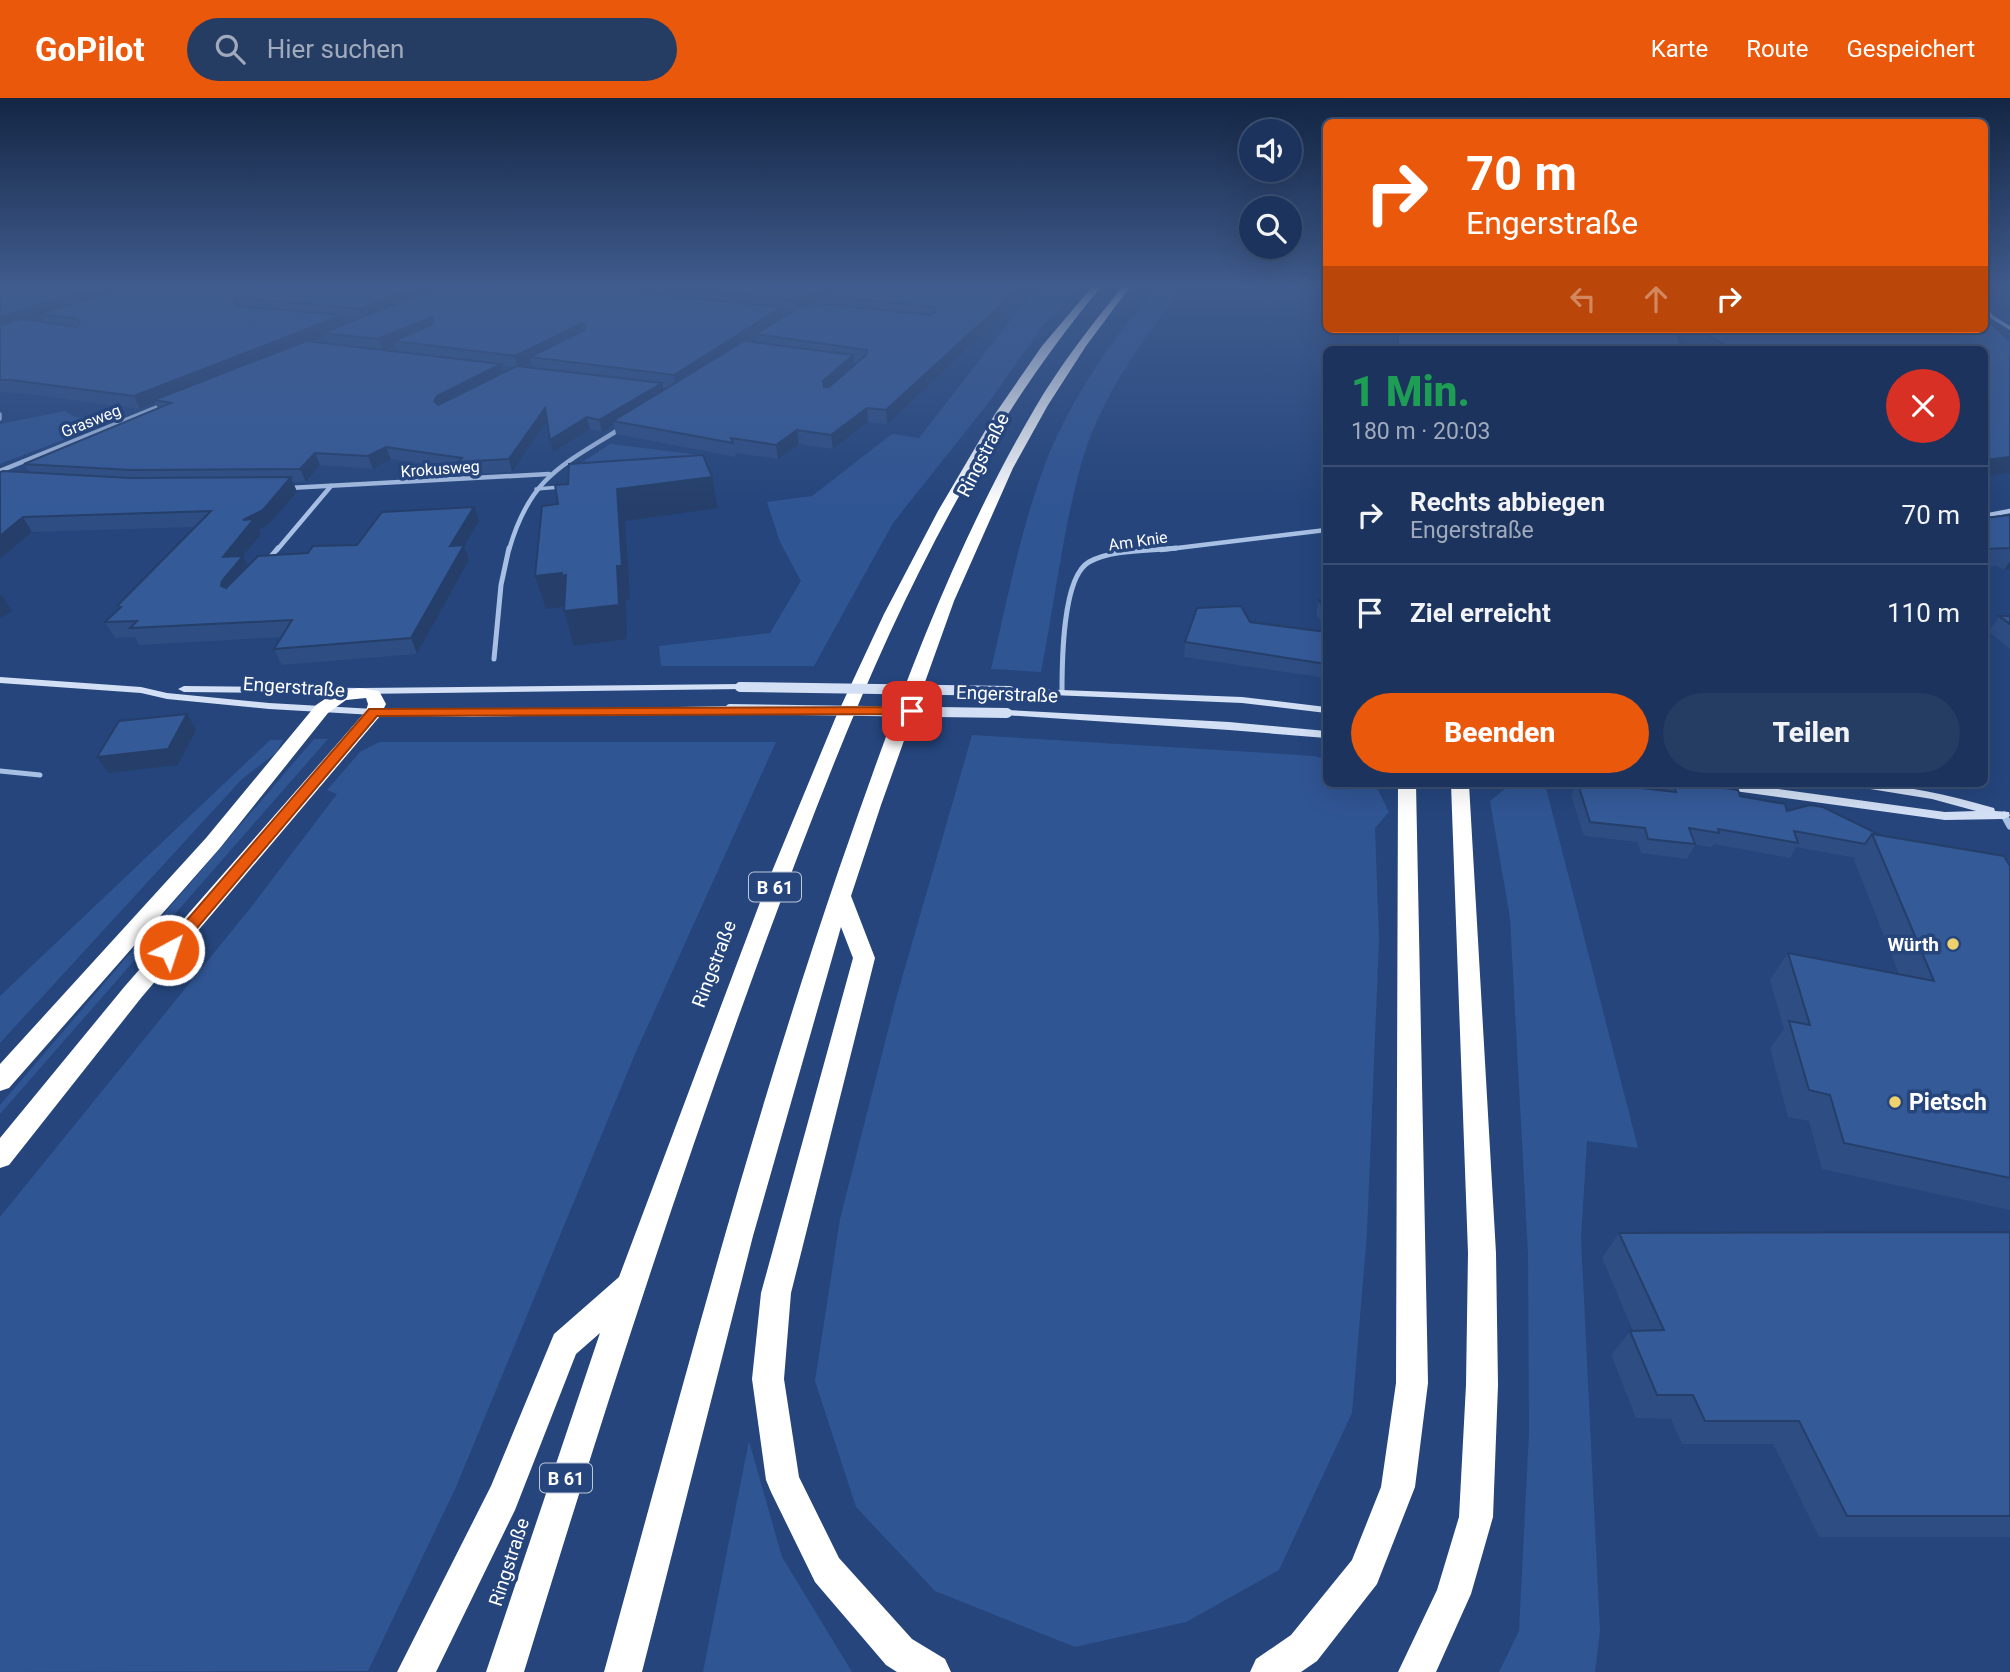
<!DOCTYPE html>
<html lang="de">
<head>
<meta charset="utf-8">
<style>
  :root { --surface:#1c345d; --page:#253c63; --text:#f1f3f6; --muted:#a0aabc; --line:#3a4f72; --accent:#ea580c }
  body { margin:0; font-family:Roboto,sans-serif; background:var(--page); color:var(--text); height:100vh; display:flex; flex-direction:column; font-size:26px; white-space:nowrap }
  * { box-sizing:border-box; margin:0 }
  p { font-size:23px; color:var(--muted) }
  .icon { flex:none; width:38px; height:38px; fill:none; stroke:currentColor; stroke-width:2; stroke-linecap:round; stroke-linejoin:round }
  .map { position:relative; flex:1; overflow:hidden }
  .side { position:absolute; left:1323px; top:248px; width:665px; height:441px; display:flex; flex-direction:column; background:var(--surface); border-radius:10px; box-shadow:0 7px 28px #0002,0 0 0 2px var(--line) }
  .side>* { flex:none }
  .banner { position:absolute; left:1323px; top:21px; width:665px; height:214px; border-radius:10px; box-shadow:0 7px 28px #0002,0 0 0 2px var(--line); background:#ea580c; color:#fff; overflow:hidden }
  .controls { position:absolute; left:1239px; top:21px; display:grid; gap:14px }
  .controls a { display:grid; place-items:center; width:63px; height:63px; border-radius:50%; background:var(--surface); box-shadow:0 7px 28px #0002,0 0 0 2px var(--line); font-size:35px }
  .pin { position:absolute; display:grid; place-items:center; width:60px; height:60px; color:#fff; margin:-30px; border-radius:14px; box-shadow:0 4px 10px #0006 }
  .me { position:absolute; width:77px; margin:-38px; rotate:40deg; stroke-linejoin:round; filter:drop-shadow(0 0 5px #0008) }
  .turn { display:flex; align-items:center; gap:24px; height:147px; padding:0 28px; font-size:32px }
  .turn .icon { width:91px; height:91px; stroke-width:2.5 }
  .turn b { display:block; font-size:49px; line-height:60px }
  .lanes { display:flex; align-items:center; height:66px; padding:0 28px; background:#0003; justify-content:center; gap:35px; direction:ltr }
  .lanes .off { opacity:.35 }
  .round { display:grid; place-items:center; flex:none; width:74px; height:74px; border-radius:37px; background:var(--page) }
  .overview { display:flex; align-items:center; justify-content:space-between; height:119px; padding:0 28px }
  h1 { font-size:42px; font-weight:800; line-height:52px; color:#1e9e55 }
  .action { display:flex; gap:14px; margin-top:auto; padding:14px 28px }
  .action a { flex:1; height:80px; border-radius:42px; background:var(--accent); color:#fff; font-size:28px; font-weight:800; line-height:80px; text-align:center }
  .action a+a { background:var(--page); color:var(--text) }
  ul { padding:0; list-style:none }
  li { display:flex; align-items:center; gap:21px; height:98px; padding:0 28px; border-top:2px solid var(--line) }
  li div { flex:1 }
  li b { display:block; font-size:26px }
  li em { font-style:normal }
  header { display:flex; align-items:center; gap:42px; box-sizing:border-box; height:98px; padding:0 35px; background:var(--accent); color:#fff }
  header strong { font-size:33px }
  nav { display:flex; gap:38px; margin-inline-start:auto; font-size:24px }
  .search { width:490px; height:63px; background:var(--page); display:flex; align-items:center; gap:18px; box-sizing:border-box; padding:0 24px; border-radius:38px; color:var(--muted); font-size:26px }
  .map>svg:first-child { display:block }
  .green { fill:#305593 }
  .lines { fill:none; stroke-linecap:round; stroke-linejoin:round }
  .lane-far1 { stroke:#a9c0e5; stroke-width:3.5 }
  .lane { stroke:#a9c0e5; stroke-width:5 }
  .street-far3 { stroke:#a9c0e5; stroke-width:3.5 }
  .street-far2 { stroke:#a9c0e5; stroke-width:4.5 }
  .street-far1 { stroke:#a9c0e5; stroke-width:5 }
  .street { stroke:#a9c0e5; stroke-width:7 }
  .secondary { fill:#d2dff4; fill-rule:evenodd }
  .highway { fill:#fff; fill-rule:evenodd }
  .secondary-bridge { stroke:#d2dff4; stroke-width:10 }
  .wall { fill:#2e4d83; fill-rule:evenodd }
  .shaded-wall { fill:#253f6a }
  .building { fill:#355a98; stroke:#253f6a; stroke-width:2 }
  .route { fill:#ea580c; stroke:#983908; stroke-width:2 }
  .poi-dot { fill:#eed26e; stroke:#25457c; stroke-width:2.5 }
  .labels { text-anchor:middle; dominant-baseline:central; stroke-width:7; stroke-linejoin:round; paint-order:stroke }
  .far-street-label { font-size:16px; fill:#fff; stroke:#25457c }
  .shield { fill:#25457c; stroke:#bec7d8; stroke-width:2 }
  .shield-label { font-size:18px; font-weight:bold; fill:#fff }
  .street-label { font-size:19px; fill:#fff; stroke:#25457c }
  .poi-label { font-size:19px; font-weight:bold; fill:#fff; stroke:#25457c; text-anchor:end }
  .near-poi-label { font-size:23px; font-weight:bold; fill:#fff; stroke:#25457c; text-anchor:start }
</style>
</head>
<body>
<header>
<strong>GoPilot</strong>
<div class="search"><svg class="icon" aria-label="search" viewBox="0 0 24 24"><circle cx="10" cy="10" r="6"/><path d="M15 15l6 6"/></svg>Hier suchen</div>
<nav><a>Karte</a><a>Route</a><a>Gespeichert</a></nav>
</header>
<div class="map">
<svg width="2010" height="1574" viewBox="0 0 2010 1574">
  <rect width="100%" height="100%" fill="#25457c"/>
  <g class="green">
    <path d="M1043,189H1078L1042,229L989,304L893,425L814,568H661L659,548L770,535L801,483L780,444L767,404L812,398L892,336L919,340L1016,215Z"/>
    <path d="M1157,189H1184C1140,244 1097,304 1079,374C1062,439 1054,508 1041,574L991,571C1007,503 1020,434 1044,369C1068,304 1112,241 1157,189Z"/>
    <path d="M65,313L75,319L115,322L0,366V326Z"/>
    <path d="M610,346L700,357L689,368L578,367Z"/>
    <path d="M972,637L1315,658L1326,662V686H1375L1389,714L1375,730L1379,842L1367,1135L1352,1315L1279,1472L1186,1524L1075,1549L935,1493L856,1409L815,1283L840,1121L896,901Z"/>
    <path d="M314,641H328L0,1016V1007Z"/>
    <path d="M270,642H283L276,655L242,681L0,945V898Z"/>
    <path d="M379,644H776L635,956L456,1389L368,1573L0,1574V1119L252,808L337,696L327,692L360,654Z"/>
    <path d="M1511,686H1545L1638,1050L1587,1043L1581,1140L1600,1533L1595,1574H1499L1519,1533L1529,1335L1528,1156L1510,820L1490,703Z"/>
    <path d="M749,1343L782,1459L852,1574H703Z"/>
  </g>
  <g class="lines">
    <g class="lane-far1">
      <path d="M0,316V321"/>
      <path d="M536,391L561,389"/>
    </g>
    <path class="lane" d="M0,673L40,677"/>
    <path class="street-far3" d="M1984,209L1992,219L2010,230"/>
    <g class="street-far2">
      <path d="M0,373L165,306"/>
      <path d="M289,390L549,376"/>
      <path d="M1984,418L2010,413"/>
      <path d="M277,452L331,388"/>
      <path d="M509,452C530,378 563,367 623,329"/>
      <path d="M1161,452L1326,432"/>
    </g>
    <g class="street-far1">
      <path d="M268,462L278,450"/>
      <path d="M494,561L501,487L509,450"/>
      <path d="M1062,594C1062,565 1062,479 1089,464C1112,451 1150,453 1176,450"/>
    </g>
    <path class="street" d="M2004,717L2010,728"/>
    <g class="secondary">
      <path d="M0,579L141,589L167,595L269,605L374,611L472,613L730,608L736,611L730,614L472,619L374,617L269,611L167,601L141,595L0,585Z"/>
      <path d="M740,586L744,587V591L361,596L184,594L178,591L184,588L361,590Z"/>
      <path d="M1010,590L1242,599L1326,609V615L1242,605L1006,595L1004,593Z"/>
      <path d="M1007,612L1229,624L1326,633V640L1229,632L1003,617L1001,615Z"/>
      <path d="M1707,686H1741L1945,714L1976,713L1932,701L1864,690L1858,686C1905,686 1948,697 1994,710L1995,713L2009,714L2010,718L2004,721L1945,722L1713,690Z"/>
    </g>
    <g class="highway">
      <path d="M1092,189H1101C943,378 852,611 767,840C678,1082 599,1328 524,1574H486L600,1235L576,1256L515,1412L436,1574H397L491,1388L554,1236L619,1179L768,783L835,621L884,516L938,413L995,316L1042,248Z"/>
      <path d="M1122,189H1130L1086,248L1048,307L1013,370L954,503L881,707L851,798L875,860L791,1195L784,1281L799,1379L839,1460L912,1541L945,1561L951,1574H897L886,1567L815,1484L771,1394L766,1382L752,1281L761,1195L853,860L841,829L753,1138L642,1574H604C678,1305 749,1034 839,771C894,613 950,455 1035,310C1060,267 1091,228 1122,189Z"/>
      <path d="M359,590L379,593L386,606L380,618L141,900L9,1067L0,1070V1040L125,888L366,613L368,606L366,600L346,602L328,615L220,750L9,990L0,993V966L206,740L316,607L334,595Z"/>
      <path d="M1398,686H1416L1428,1285L1415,1389L1377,1486L1317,1563L1301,1574H1250L1256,1561L1291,1537L1352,1462L1381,1389L1396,1285Z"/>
      <path d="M1451,686H1469L1496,1155L1498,1287L1493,1419L1471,1496L1436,1574H1398L1437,1492L1459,1419L1466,1287L1468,1155Z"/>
    </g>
    <g class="secondary-bridge">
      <path d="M740,589L1010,593"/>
      <path d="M730,611L1007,615"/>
    </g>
  </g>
  <g class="wall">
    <path d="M0,189H607L602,191L615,192L614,189H1029L1004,212V216L887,326L868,324L833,351L799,346L778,361L735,355L736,359L616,336L614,327L602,334L590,331L553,354L547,324L512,374L462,377L460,371L391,361L373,371L320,367L306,384H293L297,394L269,426L259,432L261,436L243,458L248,468L308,455L479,423L464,448L469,462L417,556L282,567L274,551L281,539L139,547L135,539L115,540L105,524L118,511L117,508L196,429L32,434L0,461V374H29L24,366L158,310L155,305L140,311L19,295L0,294ZM827,200L828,206L818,205ZM782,212L788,213H792L783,219ZM41,220L43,224L31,223ZM344,221L355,222L346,225ZM324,238L326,245L311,243ZM756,238L757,245L748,243ZM395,248L397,254L386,252ZM531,264L533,270L521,269ZM502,268L513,270L503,275Z"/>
    <path d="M1398,231H1984L2010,375L1984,378V252H1703L1677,237L1683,252H1395Z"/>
    <path d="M2010,417V471L2004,472L1997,468L1984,469V420Z"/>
    <path d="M1319,502H1326V531L1316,516Z"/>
    <path d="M1999,518H2010V551L1989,534Z"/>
    <path d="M1250,524L1326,534V580L1184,559L1185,544Z"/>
    <path d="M1576,686H1606L1667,693L1671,686H1696L1787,713L1882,738L2010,768V1112L1822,1071L1809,1023L1788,1019L1770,950L1784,931L1770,882L1788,855L1899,876L1854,762L1856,760L1796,749L1790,760L1714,746L1712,749L1695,747L1687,761L1641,755L1638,744L1584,738L1571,697Z"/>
    <path d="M2010,1134V1439H1819L1773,1346H1682L1671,1321L1636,1320L1611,1257L1630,1233H1633L1602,1160L1619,1135Z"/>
  </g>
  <g class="shaded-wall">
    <path d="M99,189H141L39,216L41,220L0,232V219Z"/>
    <path d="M417,189H448L364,223L359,211Z"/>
    <path d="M825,189H845L827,198V200L813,208L795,214L794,202Z"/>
    <path d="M1017,189H1029L1004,212V216L887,326L886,312Z"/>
    <path d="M236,199L241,211L233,204Z"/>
    <path d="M782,209L783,221L756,236V238L676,289L674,277Z"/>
    <path d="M343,217L347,229L322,235L324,238L161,303L154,302L155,305L140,311L134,298Z"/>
    <path d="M432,219L436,231L394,243L395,248L383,253L378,241Z"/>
    <path d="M582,225L585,237L530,259L531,264L518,270L515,258Z"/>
    <path d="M853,257L854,269L825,296L823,283Z"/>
    <path d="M501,266L504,277L438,314L434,303L437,298Z"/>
    <path d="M662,285L665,297L613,323L614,327L602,334L599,322Z"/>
    <path d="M545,310L548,322L512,374L509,361Z"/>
    <path d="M867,310L868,324L833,351L831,337Z"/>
    <path d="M587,319L590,331L553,354L550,342Z"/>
    <path d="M797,332L799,346L778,361L776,347Z"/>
    <path d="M386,349L391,361L373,371L368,358Z"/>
    <path d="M315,355L320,367L306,384L300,371Z"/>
    <path d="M2010,359V375L1984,378V362Z"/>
    <path d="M291,379L297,394L269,426L259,432L261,436L243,458L251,474L230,498L221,488L223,459L243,422Z"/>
    <path d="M712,379L718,410L625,423L630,501L626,502L627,541L574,548L564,513L617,468V391Z"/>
    <path d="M474,409L479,423L464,448L469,462L417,556L411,540L450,448Z"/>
    <path d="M23,419L32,434L0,461V438Z"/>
    <path d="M2010,463V471L2004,472Z"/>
    <path d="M562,475L566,477L570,508L546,511L535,478Z"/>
    <path d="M2,497L12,513L0,520V498Z"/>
    <path d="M187,616L196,632L178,667L108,675L97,659Z"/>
  </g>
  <g class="building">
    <path d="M0,189H99L0,219Z"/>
    <path d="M129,189H417L359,211L236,199L233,204L237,208L343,217L134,298L11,282H0V227L21,221L77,229L80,225L77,221L39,216Z"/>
    <path d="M440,189H584L782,209L674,277L530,259L583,233L586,229L582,225L515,258L394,243L433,226L432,219L378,241L322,235Z"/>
    <path d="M667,189H825L812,197L794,202Z"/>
    <path d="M841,189H1017L1000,204H1004L886,312L867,310L831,337L797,332L776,347L731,340L733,345L613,323L744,243L853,257L823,283L824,289H829L866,257L867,252L756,236L797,210L814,205L931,217L935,214V209L827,198Z"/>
    <path d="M1984,219L2010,243V359L1984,362V252H1734L1697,231H1984Z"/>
    <path d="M1399,231H1675L1683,252H1397Z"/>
    <path d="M306,243L501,266L437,298L434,303L438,307L517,268L662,285L599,322L587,319L550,342L545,310L509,361L458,364L462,360L386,349L368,358L315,355L300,371L131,372L24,366L171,305L154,302Z"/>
    <path d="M703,357L712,379L617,391L622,468H617L619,507L564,513L566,477L561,478L562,475L535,478L542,408L558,406L555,387L568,386L569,366Z"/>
    <path d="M3,373L130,380L291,379L263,412L243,422L254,421L223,459L243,458L222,483L221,488L226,490L258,458L308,455L313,448L357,447L382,414L474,409L450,448L464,447L411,540L274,551L292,522L130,530L137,523L105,524L121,509L117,508L211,413L23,419L0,438V374Z"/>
    <path d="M2010,417V450L1984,451V420Z"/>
    <path d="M1319,502H1326V513Z"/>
    <path d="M1241,508L1250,524L1326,534V566L1185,544L1197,510Z"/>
    <path d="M1999,518H2010V526Z"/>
    <path d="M187,616L168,651L97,659L119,623Z"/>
    <path d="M1578,686H1606L1676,694L1673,686H1696L1738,692L1740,698L1785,706L1787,713L1810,707L1823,709L1882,738L1872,736L1865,746L1794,733L1798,745L1718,731L1719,735L1689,730L1695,746L1648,741L1645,730L1590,724Z"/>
    <path d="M1872,736L2004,758L2010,768V1080L1844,1045L1830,997L1809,992L1789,923L1810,927L1788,855L1934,883Z"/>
    <path d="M2010,1134V1418H1847L1799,1323H1705L1693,1297H1657L1630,1233L1664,1232L1619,1135Z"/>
  </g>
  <linearGradient id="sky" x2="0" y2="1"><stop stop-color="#142644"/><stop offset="0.46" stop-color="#405c8e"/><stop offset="1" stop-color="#405c8e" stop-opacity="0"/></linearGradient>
  <rect width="2010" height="409" fill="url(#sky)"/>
  <path class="route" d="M912,609L919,613L917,616L377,618L175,856L169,858L161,852L369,611Z"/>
  <g class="poi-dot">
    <circle cx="1953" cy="846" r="7"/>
    <circle cx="1895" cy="1004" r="7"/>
  </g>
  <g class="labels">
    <g class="far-street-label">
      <text transform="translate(91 323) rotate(-22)">Grasweg</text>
      <text transform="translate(440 371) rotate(-4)">Krokusweg</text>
      <text transform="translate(1138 443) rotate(-8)">Am Knie</text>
    </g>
    <g class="shield">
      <rect x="749" y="774.5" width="52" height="29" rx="5"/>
      <rect x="540" y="1365.5" width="52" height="29" rx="5"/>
    </g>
    <g class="shield-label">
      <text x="775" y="789">B 61</text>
      <text x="566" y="1380">B 61</text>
    </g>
    <g class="street-label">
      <text transform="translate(983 357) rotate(-63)">Ringstraße</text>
      <text transform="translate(294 589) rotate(4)">Engerstraße</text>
      <text transform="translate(1007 596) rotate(2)">Engerstraße</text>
      <text transform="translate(714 866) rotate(-69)">Ringstraße</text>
      <text transform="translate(509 1464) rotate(-72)">Ringstraße</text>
    </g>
    <g class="poi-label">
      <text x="1939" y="846">Würth</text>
    </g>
    <g class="near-poi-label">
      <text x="1909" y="1004">Pietsch</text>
    </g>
  </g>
</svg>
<div class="controls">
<a><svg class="icon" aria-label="sound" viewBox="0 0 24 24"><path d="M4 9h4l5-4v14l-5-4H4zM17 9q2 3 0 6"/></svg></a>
<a><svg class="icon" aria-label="search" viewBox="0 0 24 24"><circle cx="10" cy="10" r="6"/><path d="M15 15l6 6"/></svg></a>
</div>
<div class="pin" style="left:912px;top:613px;background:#d93025"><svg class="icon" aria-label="arrive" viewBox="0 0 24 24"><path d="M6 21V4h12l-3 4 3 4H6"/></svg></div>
<svg class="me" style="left:169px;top:852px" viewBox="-20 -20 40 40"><circle r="17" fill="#ea580c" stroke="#fff" stroke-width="3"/><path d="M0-11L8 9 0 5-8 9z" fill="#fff"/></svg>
<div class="banner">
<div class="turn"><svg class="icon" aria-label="right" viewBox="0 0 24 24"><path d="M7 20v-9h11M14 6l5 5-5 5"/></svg><div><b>70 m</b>Engerstraße</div></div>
<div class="lanes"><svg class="icon off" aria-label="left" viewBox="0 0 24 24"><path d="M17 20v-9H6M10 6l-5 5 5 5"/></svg><svg class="icon off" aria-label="ahead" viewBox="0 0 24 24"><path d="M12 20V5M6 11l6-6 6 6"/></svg><svg class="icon" aria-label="right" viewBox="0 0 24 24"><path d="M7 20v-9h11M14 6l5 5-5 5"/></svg></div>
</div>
<section class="side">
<div class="overview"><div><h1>1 Min.</h1><p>180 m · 20:03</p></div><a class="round" style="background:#d93025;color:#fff"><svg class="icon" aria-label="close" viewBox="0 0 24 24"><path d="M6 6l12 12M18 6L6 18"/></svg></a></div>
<ul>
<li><svg class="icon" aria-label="right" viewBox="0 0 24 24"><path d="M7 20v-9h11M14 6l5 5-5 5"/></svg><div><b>Rechts abbiegen</b><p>Engerstraße</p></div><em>70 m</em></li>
<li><svg class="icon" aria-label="arrive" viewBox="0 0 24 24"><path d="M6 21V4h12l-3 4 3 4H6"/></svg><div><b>Ziel erreicht</b></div><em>110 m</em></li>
</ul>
<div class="action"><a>Beenden</a><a>Teilen</a></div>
</section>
</div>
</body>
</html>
